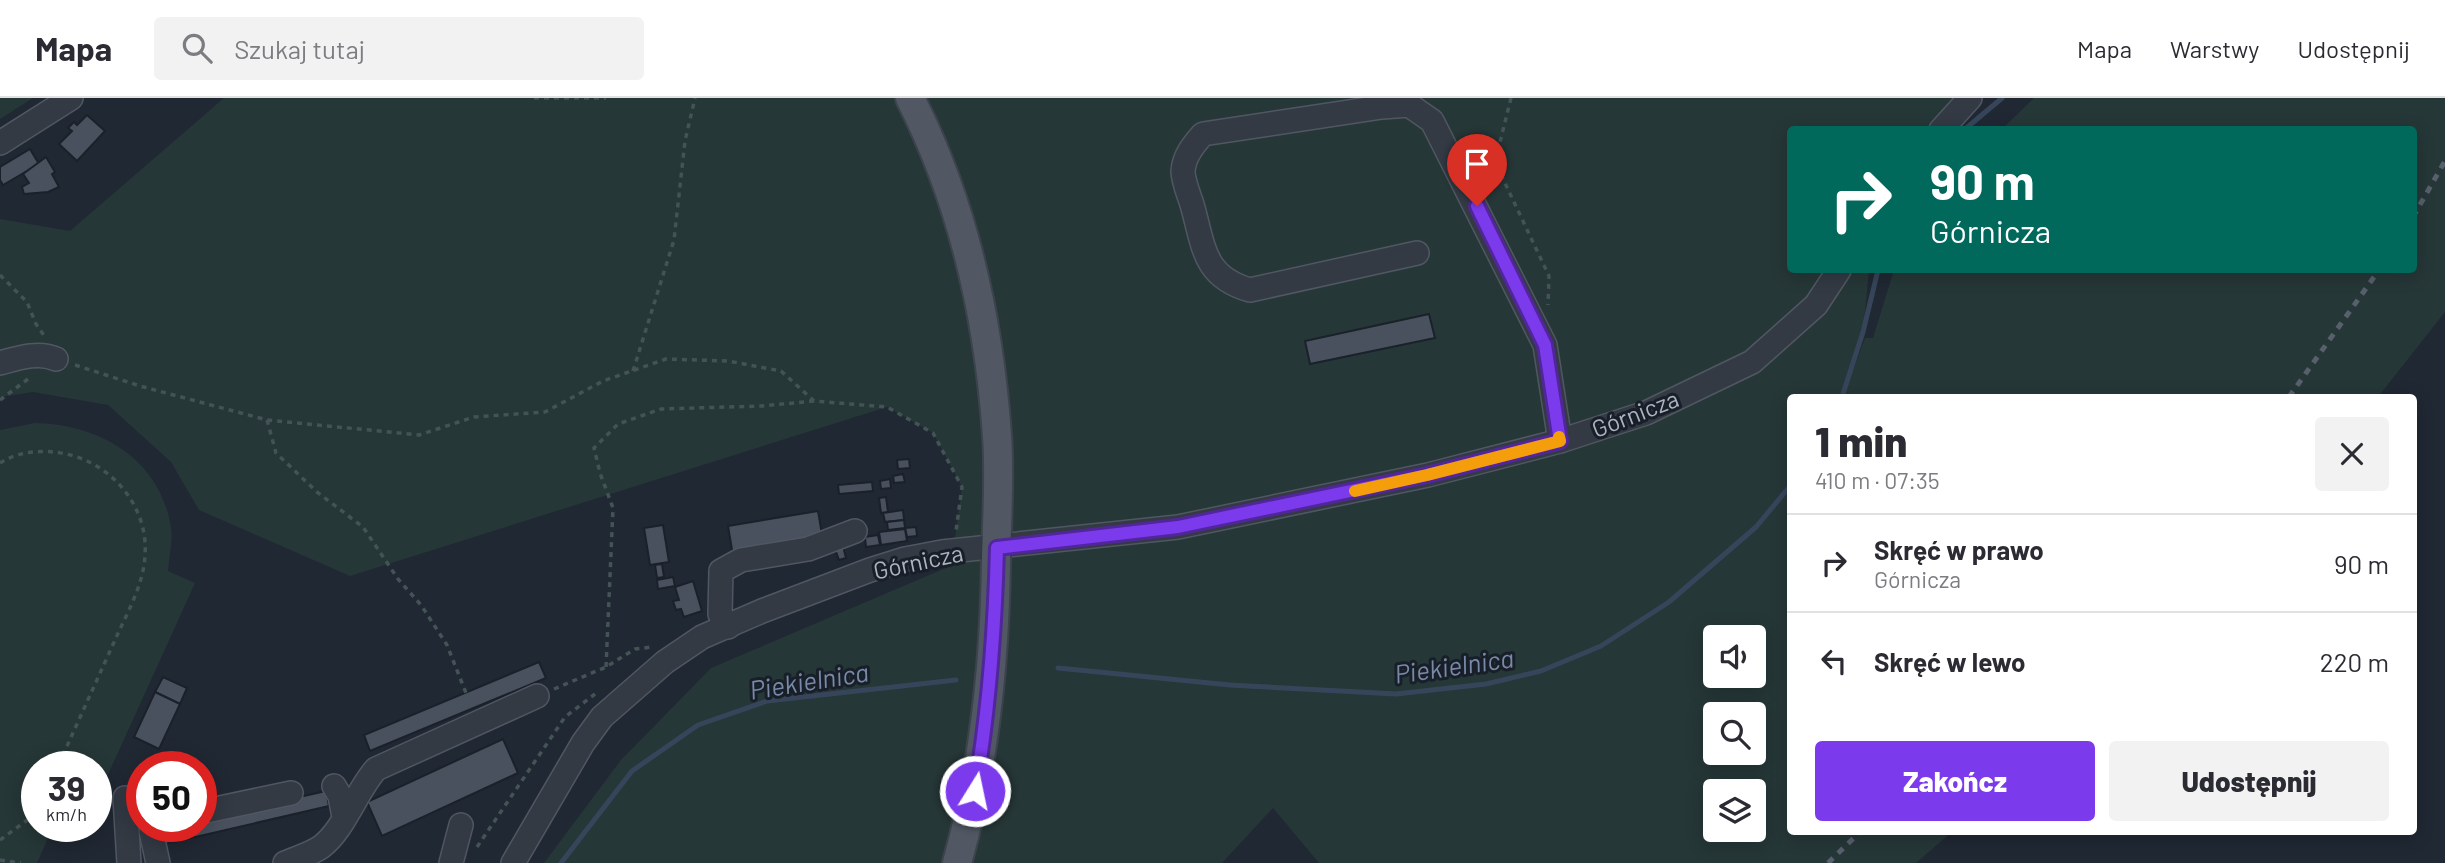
<!DOCTYPE html>
<html lang="pl">
<head>
<meta charset="utf-8">
<style>
  :root { --surface:#fff; --page:#f2f2f3; --text:#2b2b33; --muted:#7c7c81; --line:#e1e1e2; --accent:#7c3aed }
  body { margin:0; font-family:Barlow,sans-serif; background:var(--page); color:var(--text); height:100vh; display:flex; flex-direction:column; font-size:26px; white-space:nowrap }
  * { box-sizing:border-box; margin:0 }
  p { font-size:23px; color:var(--muted) }
  .icon { flex:none; width:38px; height:38px; fill:none; stroke:currentColor; stroke-width:2; stroke-linecap:round; stroke-linejoin:round }
  .map { position:relative; flex:1; overflow:hidden }
  .details { position:absolute; left:1787px; top:296px; width:630px; height:441px; display:flex; flex-direction:column; background:var(--surface); border-radius:7px; box-shadow:0 4px 18px #0003 }
  .details>* { flex:none }
  .banner { position:absolute; left:1787px; top:28px; width:630px; height:147px; border-radius:7px; box-shadow:0 4px 18px #0003; background:#00695c; color:#fff; overflow:hidden }
  .buttons { position:absolute; left:1703px; top:527px; display:grid; gap:14px }
  .buttons a { display:grid; place-items:center; width:63px; height:63px; border-radius:7px; background:var(--surface); box-shadow:0 4px 18px #0003; font-size:35px }
  .speed { position:absolute; left:21px; top:653px; display:flex; gap:14px; font-size:35px; font-weight:700; text-align:center }
  .speed>* { display:grid; place-content:center; width:91px; height:91px; border-radius:50%; background:var(--surface); box-shadow:0 4px 18px #0003; line-height:1 }
  .speed small { font-size:18px; font-weight:400 }
  .speed .limit { border:10px solid #d22; background:#fff; color:#111 }
  .pin { position:absolute; display:grid; place-items:center; width:60px; height:60px; color:#fff; margin:-72px -30px; border-radius:50% 50% 50% 0; rotate:-45deg; box-shadow:0 0 7px #0007 }
  .pin .icon { rotate:45deg }
  .me { position:absolute; width:77px; margin:-38px; rotate:10deg; stroke-linejoin:round; filter:drop-shadow(0 0 5px #0008) }
  .turn { display:flex; align-items:center; gap:24px; height:147px; padding:0 28px; font-size:32px }
  .turn .icon { width:91px; height:91px; stroke-width:2.5 }
  .turn b { display:block; font-size:49px; line-height:60px }
  .round { display:grid; place-items:center; flex:none; width:74px; height:74px; border-radius:7px; background:var(--page) }
  .head { display:flex; align-items:center; justify-content:space-between; height:119px; padding:0 28px }
  h1 { font-size:42px; font-weight:800; line-height:52px }
  .action { display:flex; gap:14px; margin-top:auto; padding:14px 28px }
  .action a { flex:1; height:80px; border-radius:7px; background:var(--accent); color:#fff; font-size:28px; font-weight:800; line-height:80px; text-align:center }
  .action a+a { background:var(--page); color:var(--text) }
  ul { padding:0; list-style:none }
  li { display:flex; align-items:center; gap:21px; height:98px; padding:0 28px; border-top:2px solid var(--line) }
  li div { flex:1 }
  li b { display:block; font-size:26px }
  li em { font-style:normal }
  header { display:flex; align-items:center; gap:42px; box-sizing:border-box; height:98px; padding:0 35px; background:var(--surface); border-bottom:2px solid var(--line) }
  header strong { font-size:33px }
  nav { display:flex; gap:38px; margin-inline-start:auto; font-size:24px }
  .search { width:490px; height:63px; background:var(--page); display:flex; align-items:center; gap:18px; box-sizing:border-box; padding:0 24px; border-radius:7px; color:var(--muted); font-size:26px }
  .map>svg:first-child { display:block }
  .green { fill:#263738; fill-rule:evenodd }
  .lines { fill:none; stroke-linecap:round; stroke-linejoin:round }
  .stream { stroke:#37455b; stroke-width:5 }
  .building { fill:#49515f; stroke:#1b212a; stroke-width:2 }
  .minor-casing { stroke:#515762; stroke-width:26 }
  .major-casing { stroke:#3d434d; stroke-width:32 }
  .path { stroke:#445356; stroke-width:3.5; stroke-dasharray:5 5; stroke-linecap:butt }
  .minor { stroke:#333a44; stroke-width:23 }
  .major { stroke:#515864; stroke-width:28 }
  .rail { stroke:#585f6d; stroke-width:5; stroke-dasharray:7 7; stroke-linecap:butt }
  .route-casing { stroke:#51269a; stroke-width:18 }
  .route { stroke:#7c3aed; stroke-width:12 }
  .slow { stroke:#f59e0b; stroke-width:12 }
  .labels { text-anchor:middle; dominant-baseline:central; stroke-width:6; stroke-linejoin:round; paint-order:stroke }
  .street-label { font-size:24px; fill:#adb4c1; stroke:#191f28 }
  .water-label { font-size:26px; font-style:italic; fill:#788aa8; stroke:#191f28 }
</style>
</head>
<body>
<header>
<strong>Mapa</strong>
<div class="search"><svg class="icon" aria-label="search" viewBox="0 0 24 24"><circle cx="10" cy="10" r="6"/><path d="M15 15l6 6"/></svg>Szukaj tutaj</div>
<nav><a>Mapa</a><a>Warstwy</a><a>Udostępnij</a></nav>
</header>
<div class="map">
<svg width="2445" height="765" viewBox="0 0 2445 765">
  <rect width="100%" height="100%" fill="#202833"/>
  <g class="green">
    <path d="M0,0H33L0,21Z"/>
    <path d="M224,0H1959L1927,31L1790,32V172H1869L1863,234L1842,299H1790V733H1953L1916,765H1319L1273,710L1222,765H544L621,662L711,570L995,449L955,441L962,389L933,335L887,309L350,478L199,412L171,364L108,307L33,294L0,299V121L70,133ZM1715,539H1754V578H1715ZM1715,616H1754V654H1715ZM1715,693H1754V732H1715Z"/>
    <path d="M2034,0H2445V214L2378,299H1843L1865,240H1873L1894,172H2413V32L2002,31Z"/>
    <path d="M35,325C99,326 161,361 171,430C173,443 169,459 168,473L195,485L96,703V668H37V728H85L79,742L52,731L37,765H0V332Z"/>
  </g>
  <g class="lines">
    <g class="stream">
      <path d="M1964,32L2002,0"/>
      <path d="M1842,299L1863,234L1878,172"/>
      <path d="M1058,570L1230,587L1396,596L1486,586L1541,573L1601,548L1669,504L1756,429L1790,388"/>
      <path d="M561,765L632,673L698,627L767,603L956,582"/>
    </g>
  </g>
  <g class="building">
    <path d="M87,17L105,33L77,63L59,46L72,33L68,30L74,24L77,27Z"/>
    <path d="M30,51L39,66L3,87L0,82V69Z"/>
    <path d="M46,59L55,74L52,76L59,89L48,94L24,96L22,89L29,85L23,76Z"/>
    <path d="M1429,216L1435,240L1310,266L1305,243Z"/>
    <path d="M909,361L910,370L898,371L897,362Z"/>
    <path d="M903,376L905,384L894,385L893,378Z"/>
    <path d="M890,381L891,390L881,391L880,383Z"/>
    <path d="M872,384L873,393L839,396L838,387Z"/>
    <path d="M886,399L888,414L881,415L879,400Z"/>
    <path d="M903,412L904,422L885,424L883,415Z"/>
    <path d="M818,413L823,442L733,458L728,428Z"/>
    <path d="M904,422L905,430L888,432L887,424Z"/>
    <path d="M663,427L669,464L650,467L644,430Z"/>
    <path d="M916,429L917,438L907,439L905,430Z"/>
    <path d="M905,431L907,443L881,447L879,434Z"/>
    <path d="M878,437L880,447L866,449L865,439Z"/>
    <path d="M843,448L846,460L839,462L835,451Z"/>
    <path d="M662,466L664,479L657,480L655,467Z"/>
    <path d="M673,479L675,488L658,491L657,482Z"/>
    <path d="M693,483L702,513L684,519L681,511L676,512L673,503L679,502L675,489Z"/>
    <path d="M539,564L546,580L370,653L364,637Z"/>
    <path d="M163,579L187,590L180,606L155,594Z"/>
    <path d="M155,594L180,606L159,651L134,639Z"/>
    <path d="M503,641L518,675L382,738L367,704Z"/>
    <path d="M326,693L329,708L165,746L162,729L201,728V721Z"/>
  </g>
  <g class="lines">
    <g class="minor-casing">
      <g id="minor">
        <path d="M1941,32L1970,0"/>
        <path d="M0,45L71,0"/>
        <path d="M1417,155L1250,192C1204,179 1204,150 1193,110C1190,99 1183,84 1183,73C1184,58 1194,46 1203,36L1382,9L1409,7L1432,23L1545,247L1560,343"/>
        <path d="M0,265C18,260 39,253 56,261"/>
        <path d="M728,529L720,516L721,473L741,462L808,451L855,433"/>
        <path d="M334,688L340,698L344,719"/>
        <path d="M125,700L129,765"/>
        <path d="M201,714L291,695"/>
        <path d="M153,728L151,733L158,765"/>
        <path d="M285,765C297,760 311,756 321,749C344,732 357,692 376,671L537,598"/>
        <path d="M451,765L461,727"/>
        <path d="M513,765L583,645L602,619L665,564L702,539L762,513L870,472L905,461L942,454L1178,429L1428,377L1560,343L1646,315L1752,264L1816,207L1839,172"/>
      </g>
    </g>
    <g class="major-casing">
      <path id="major" d="M910,0C963,104 989,222 997,338C1000,378 997,420 996,460C995,563 985,665 957,765"/>
    </g>
    <g class="path">
      <path d="M534,0H606"/>
      <path d="M1511,0L1495,64L1549,178L1548,207"/>
      <path d="M0,177L27,204L36,226L45,239"/>
      <path d="M75,267L140,288L267,322L419,337L474,319L545,314L603,283L666,261L728,263L781,273L814,303L887,309L933,335L962,389L956,433"/>
      <path d="M633,273L674,142L685,43L695,0"/>
      <path d="M0,302L32,278"/>
      <path d="M267,322L276,355L317,394L363,429L398,481L421,507L447,547L466,595"/>
      <path d="M0,365C25,349 61,351 87,363C122,379 148,416 145,457C144,486 127,515 115,542C96,584 77,626 58,668"/>
      <path d="M606,569L613,410L600,375L594,350L618,326L661,311L762,308L814,303"/>
      <path d="M554,591L606,569L635,551L652,549"/>
      <path d="M0,742L30,720L37,709"/>
      <path d="M477,749L565,619L595,596"/>
      <path d="M0,762L21,765"/>
    </g>
    <use href="#minor" class="minor"/>
    <use href="#major" class="major"/>
    <g class="rail">
      <path d="M2413,119L2445,63"/>
      <path d="M2289,299L2379,172"/>
      <path d="M1828,765L1861,733"/>
    </g>
  </g>
  <g class="lines">
    <g class="route-casing">
      <path id="route" d="M975,693C989,612 995,531 997,450L1178,429L1427,377L1560,343L1545,247L1477,108"/>
    </g>
    <use href="#route" class="route"/>
    <path class="slow" d="M1355,393L1427,377L1560,343L1559,339"/>
  </g>
  <g class="labels">
    <g class="street-label">
      <text transform="translate(1635 315) rotate(-21)">Górnicza</text>
      <text transform="translate(918 463) rotate(-12)">Górnicza</text>
    </g>
    <g class="water-label">
      <text transform="translate(1454 567) rotate(-8)">Piekielnica</text>
      <text transform="translate(809 582) rotate(-9)">Piekielnica</text>
    </g>
  </g>
</svg>
<div class="buttons">
<a><svg class="icon" aria-label="sound" viewBox="0 0 24 24"><path d="M4 9h4l5-4v14l-5-4H4zM17 9q2 3 0 6"/></svg></a>
<a><svg class="icon" aria-label="search" viewBox="0 0 24 24"><circle cx="10" cy="10" r="6"/><path d="M15 15l6 6"/></svg></a>
<a><svg class="icon" aria-label="layers" viewBox="0 0 24 24"><path d="M12 4l9 5-9 5-9-5zM3 14l9 5 9-5"/></svg></a>
</div>
<div class="speed"><div>39<small>km/h</small></div><div class="limit">50</div></div>
<div class="pin" style="left:1477px;top:108px;background:#d93025"><svg class="icon" aria-label="arrive" viewBox="0 0 24 24"><path d="M6 21V4h12l-3 4 3 4H6"/></svg></div>
<svg class="me" style="left:975px;top:693px" viewBox="-20 -20 40 40"><circle r="17" fill="#7c3aed" stroke="#fff" stroke-width="3"/><path d="M0-11L8 9 0 5-8 9z" fill="#fff"/></svg>
<div class="banner">
<div class="turn"><svg class="icon" aria-label="right" viewBox="0 0 24 24"><path d="M7 20v-9h11M14 6l5 5-5 5"/></svg><div><b>90 m</b>Górnicza</div></div>
</div>
<section class="details">
<div class="head"><div><h1>1 min</h1><p>410 m · 07:35</p></div><a class="round"><svg class="icon" aria-label="close" viewBox="0 0 24 24"><path d="M6 6l12 12M18 6L6 18"/></svg></a></div>
<ul>
<li><svg class="icon" aria-label="right" viewBox="0 0 24 24"><path d="M7 20v-9h11M14 6l5 5-5 5"/></svg><div><b>Skręć w prawo</b><p>Górnicza</p></div><em>90 m</em></li>
<li><svg class="icon" aria-label="left" viewBox="0 0 24 24"><path d="M17 20v-9H6M10 6l-5 5 5 5"/></svg><div><b>Skręć w lewo</b></div><em>220 m</em></li>
</ul>
<div class="action"><a>Zakończ</a><a>Udostępnij</a></div>
</section>
</div>
</body>
</html>
